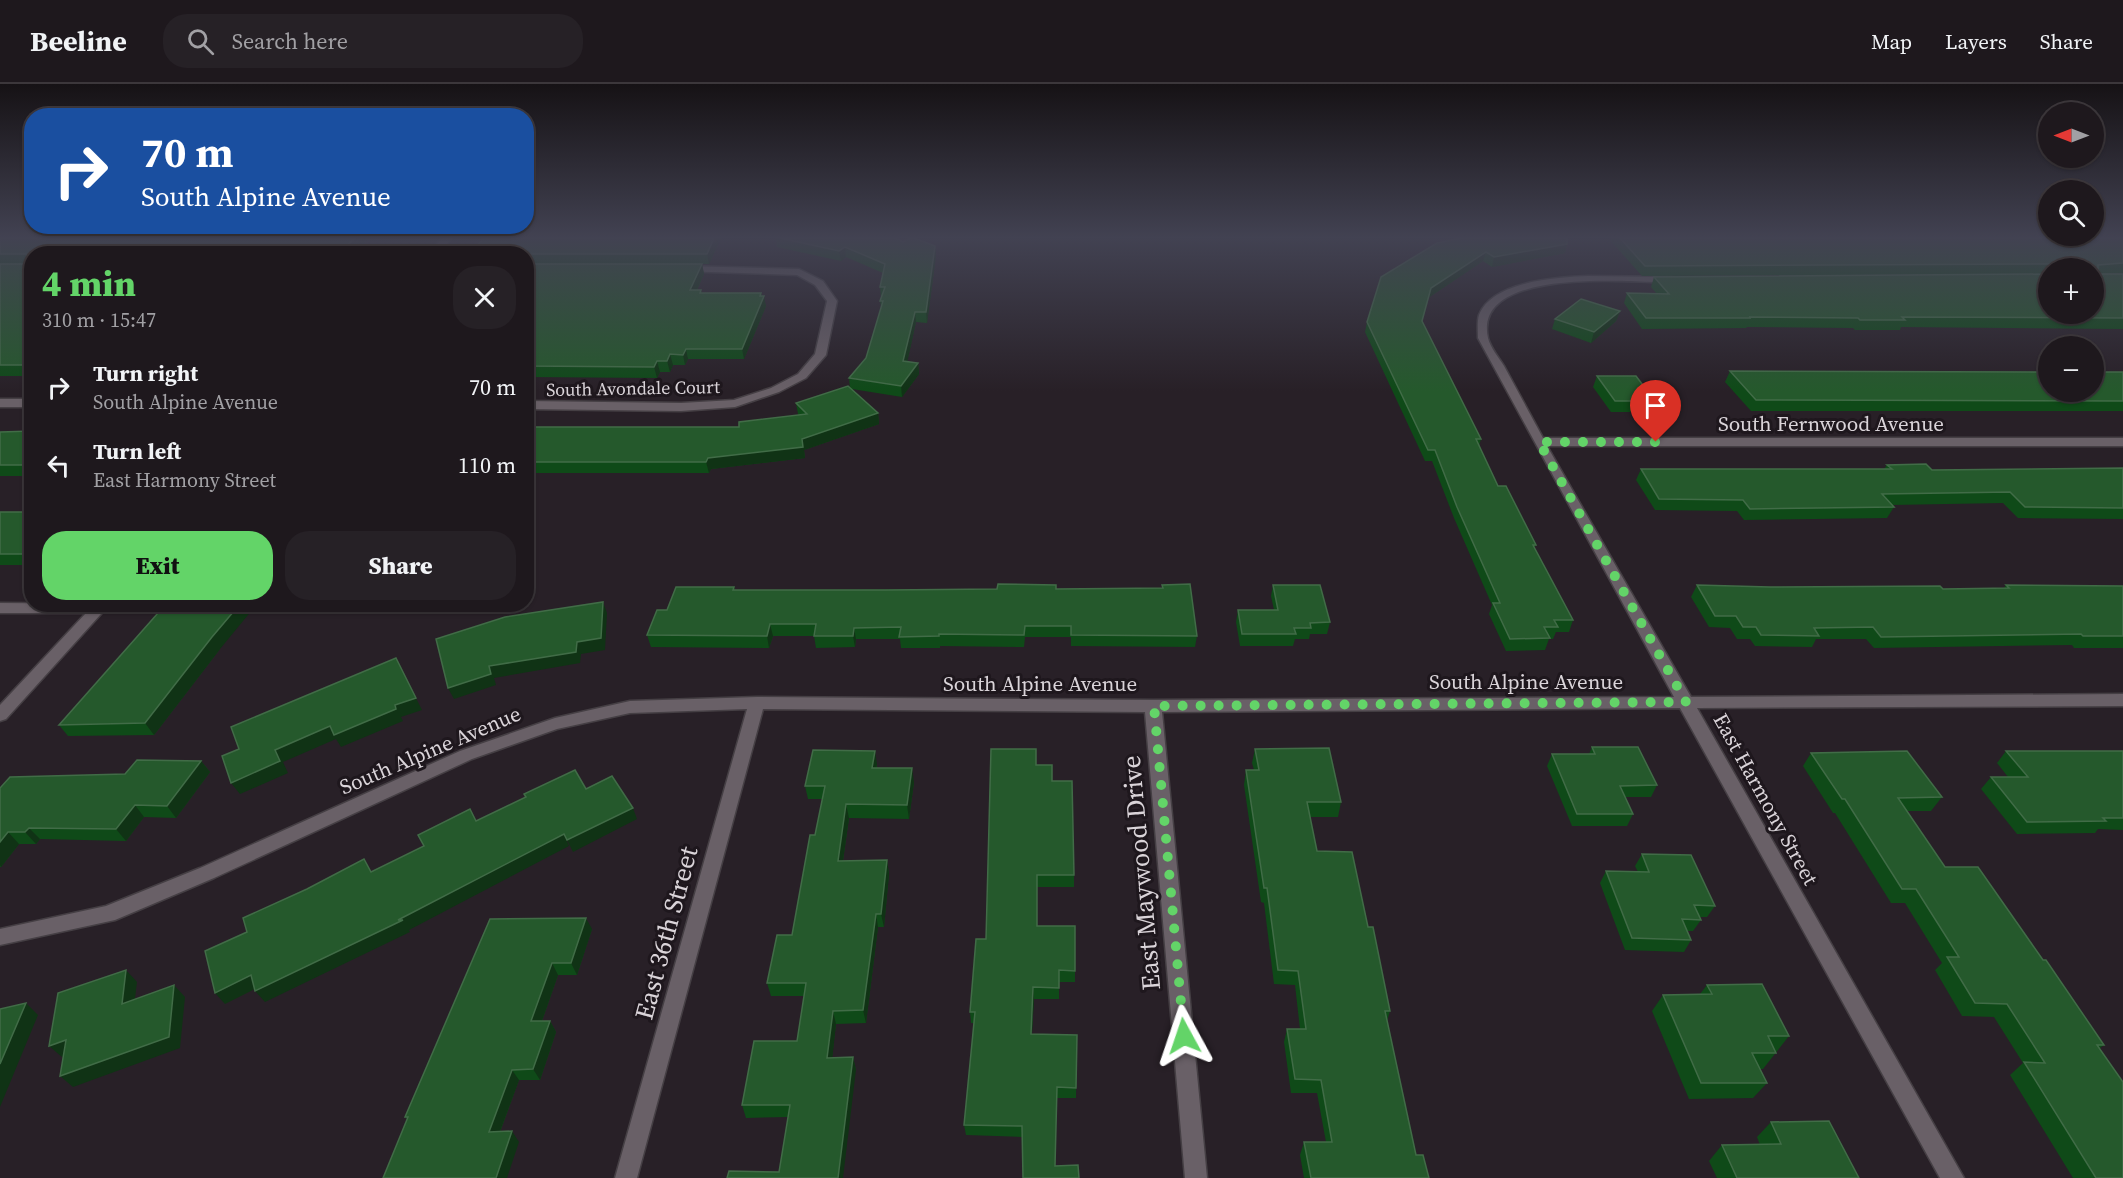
<!DOCTYPE html>
<html lang="en">
<head>
<meta charset="utf-8">
<style>
  :root { --surface:#1e181d; --page:#262126; --text:#f1f3f6; --muted:#a1a0a4; --line:#3c373b; --accent:#63d468 }
  body { margin:0; font-family:"Source Serif 4",serif; background:var(--page); color:var(--text); height:100vh; display:flex; flex-direction:column; font-size:22px; white-space:nowrap }
  * { box-sizing:border-box; margin:0 }
  p { font-size:20px; color:var(--muted) }
  .icon { flex:none; width:33px; height:33px; fill:none; stroke:currentColor; stroke-width:2; stroke-linecap:round; stroke-linejoin:round }
  .map { position:relative; flex:1; overflow:hidden }
  .sheet { position:absolute; left:24px; top:162px; width:510px; height:366px; display:flex; flex-direction:column; background:var(--surface); border-radius:24px; box-shadow:0 2px 4px #0004,0 0 0 2px var(--line) }
  .sheet>* { flex:none }
  .top-card { position:absolute; left:24px; top:24px; width:510px; height:126px; border-radius:24px; box-shadow:0 2px 4px #0004,0 0 0 2px var(--line); background:#1a4fa0; color:#fff; overflow:hidden }
  .needle { width:39px; rotate:270deg }
  .controls { position:absolute; left:2038px; top:18px; display:grid; gap:12px }
  .controls a { display:grid; place-items:center; width:66px; height:66px; border-radius:50%; background:var(--surface); box-shadow:0 2px 4px #0004,0 0 0 2px var(--line); font-size:30px }
  .pin { position:absolute; display:grid; place-items:center; width:51px; height:51px; color:#fff; margin:-62px -26px; border-radius:50% 50% 50% 0; rotate:-45deg; box-shadow:0 0 6px #0007 }
  .pin .icon { rotate:45deg }
  .me { position:absolute; width:66px; margin:-33px; rotate:355deg; stroke-linejoin:round; filter:drop-shadow(0 0 4px #0008) }
  .turn { display:flex; align-items:center; gap:21px; height:126px; padding:0 18px; font-size:27px }
  .turn .icon { width:78px; height:78px; stroke-width:2.5 }
  .turn b { display:block; font-size:42px; line-height:51px }
  .round { display:grid; place-items:center; flex:none; width:63px; height:63px; border-radius:24px; background:var(--page) }
  .head { display:flex; align-items:center; justify-content:space-between; height:102px; padding:0 18px }
  h1 { font-size:36px; font-weight:800; line-height:45px; color:var(--accent) }
  .primary-button { display:flex; gap:12px; margin-top:auto; padding:12px 18px }
  .primary-button a { flex:1; height:69px; border-radius:24px; background:var(--accent); color:#111; font-size:24px; font-weight:800; line-height:69px; text-align:center }
  .primary-button a+a { background:var(--page); color:var(--text) }
  ul { padding:0; list-style:none }
  li { display:flex; align-items:center; gap:18px; height:78px; padding:0 18px }
  li div { flex:1 }
  li b { display:block; font-size:22px }
  li em { font-style:normal }
  header { display:flex; align-items:center; gap:36px; box-sizing:border-box; height:84px; padding:0 30px; background:var(--surface); border-bottom:2px solid var(--line) }
  header strong { font-size:28px }
  nav { display:flex; gap:33px; margin-inline-start:auto; font-size:21px }
  .search { width:420px; height:54px; background:var(--page); display:flex; align-items:center; gap:15px; box-sizing:border-box; padding:0 21px; border-radius:24px; color:var(--muted); font-size:22px }
  .map>svg:first-child { display:block }
  .lines { fill:none; stroke-linecap:round; stroke-linejoin:round }
  .minor-casing { stroke:#453f44; stroke-width:3 }
  .minor { fill:#696067; fill-rule:evenodd }
  .wall { fill:#0f4a18 }
  .shaded-wall { fill:#103315 }
  .building { fill:#25592c; stroke:#416c47; stroke-width:1.5 }
  .route { stroke:#63d468; stroke-width:10; stroke-dasharray:0 18 }
  .labels { text-anchor:middle; dominant-baseline:central; stroke-width:6; stroke-linejoin:round; paint-order:stroke }
  .far-street-label { font-size:18px; fill:#dad4d9; stroke:#1e171d }
  .street-label { font-size:21px; fill:#dad4d9; stroke:#1e171d }
  .near-street-label { font-size:26px; fill:#dad4d9; stroke:#1e171d }
</style>
</head>
<body>
<header>
<strong>Beeline</strong>
<div class="search"><svg class="icon" aria-label="search" viewBox="0 0 24 24"><circle cx="10" cy="10" r="6"/><path d="M15 15l6 6"/></svg>Search here</div>
<nav><a>Map</a><a>Layers</a><a>Share</a></nav>
</header>
<div class="map">
<svg width="2123" height="1094" viewBox="0 0 2123 1094">
  <rect width="100%" height="100%" fill="#282027"/>
  <g class="lines">
    <g class="minor-casing">
      <g id="minor">
        <path d="M442,154H452L439,170H429Z"/>
        <path d="M683,182L799,185L823,197L837,217L826,271L806,294L779,308L735,323L681,327L526,325V317L681,319L734,316L771,304L798,290L815,270L827,217L815,201L797,191L680,187V183Z"/>
        <path d="M1588,192L1672,193L1677,196L1672,199C1633,198 1472,182 1488,254C1490,263 1499,274 1504,282C1517,306 1530,330 1543,354H2123V362H1547L1691,613L2123,610V622L1697,624L1964,1094H1940L1680,624L1162,628L1207,1094H1185L1145,628L763,625L637,1094H615L747,625L630,629L557,645L472,675L214,794L115,836L0,861V845L106,822L200,784L460,667L555,634L630,617L757,613L1153,616L1674,613L1478,254C1478,247 1477,237 1479,231C1492,197 1558,193 1588,192Z"/>
        <rect x="0" y="315" width="32" height="8"/>
        <path d="M0,519L110,520L6,635L0,637V621L86,529H0Z"/>
      </g>
    </g>
    <use href="#minor" class="minor"/>
  </g>
  <g class="wall">
    <path d="M0,154H369L353,170H32V292H0V180H26H0Z"/>
    <path d="M484,154H721L709,180H526V170Z"/>
    <path d="M776,154L903,158L935,162L936,172L927,239L916,238L907,278L918,279L919,290L902,313L852,305L878,329L879,340L804,366L805,374L711,385L709,389H526V343H739L799,331L798,330L796,319L850,304L849,294L866,274L881,223L880,217L881,213L880,203L883,189L846,173L841,177L777,163Z"/>
    <path d="M1611,154H2123V189L2100,190H2123V245L1901,243L1900,246H1855L1853,244L1747,243L1746,244L1642,245L1624,219L1627,209L1657,210L1651,203L1654,193L2049,230L2094,184H2049V190L1642,192L1610,156Z"/>
    <path d="M1437,159L1567,160L1565,169L1492,183L1483,177L1428,214L1422,238L1481,355L1479,362L1498,402L1536,461L1534,464L1573,536L1569,548H1556L1553,555H1549L1545,566L1506,567L1489,530L1492,521L1454,434L1432,377H1425L1365,248L1367,238Z"/>
    <path d="M526,180H702L704,190L697,206H701L702,209H761L766,222L744,275H688L685,281H673L670,288H660L657,294L526,293Z"/>
    <path d="M1620,227L1616,237L1591,259L1552,245L1555,235Z"/>
    <path d="M1730,287L2123,288V327H1751L1725,298Z"/>
    <path d="M1597,292L1655,317L1651,328H1611L1593,303Z"/>
    <path d="M32,347V392H0V348Z"/>
    <path d="M1887,381L1932,386L2123,384V435L2018,434L2003,419L1891,421L1894,423L1887,434L1744,436L1737,427L1655,426L1636,396L1641,385H1884Z"/>
    <rect x="0" y="428" width="32" height="53"/>
    <path d="M1162,501L1197,552L1195,563L1071,562V553H1025L1024,563L940,562V564H901L900,555H856L855,563L816,564L814,552H773L769,564L651,563L647,551L667,526L734,503L735,506L1056,505L1162,504Z"/>
    <path d="M1273,501L1330,538L1327,550H1310L1309,555H1295L1293,562H1240L1236,538L1238,526H1274L1271,512Z"/>
    <path d="M1697,501L1770,503L1943,505L2004,504L2006,501L2123,502V564H2074L2072,561L1874,564L1866,555H1816L1812,563L1755,562L1750,555H1737L1730,544L1709,543L1691,513Z"/>
    <path d="M220,565L154,651L68,652L59,641Z"/>
    <path d="M1592,663L1657,701L1651,713H1625L1633,730L1627,742H1572L1547,682L1552,670H1589Z"/>
    <path d="M1255,665L1341,718L1338,733H1310L1317,767L1368,843L1390,927L1387,937L1416,1071L1429,1094H1304L1300,1071L1304,1058H1326L1317,1009H1291L1284,958L1287,945H1300L1295,901L1274,900L1264,819L1261,818L1244,701L1246,686H1254L1252,679Z"/>
    <path d="M2006,667H2123V746L2098,745L2095,749L2017,750L1981,705L1991,693H2008L1997,679Z"/>
    <path d="M1811,669L1942,713L1931,727H1907L1945,783L2043,876L2104,961L2100,964L2123,1094H2073L2010,991L2023,979L1994,933L1962,932L1935,886L1942,879L1905,819H1891L1835,729H1833L1803,682Z"/>
    <path d="M201,677L210,688L176,734L144,733L126,757L40,755L36,760H19L1,783H0V704L125,690Z"/>
    <path d="M877,680V684L914,698L909,735L849,734L843,777L887,776L889,790L884,843H878L866,939L836,940L832,974L853,973L856,986L779,1088L788,1033L746,1034L742,1021L797,957L804,912H771L767,899L792,851L815,751L822,715H808L805,702Z"/>
    <path d="M1036,681L1074,791V803H1037V842H1075V898H1059V915H1034L1032,950L1077,951L1076,1014H1057L1023,1094L1022,1053L966,1051L964,1041L974,939H971L970,928L986,855Z"/>
    <path d="M1642,770L1715,822L1707,833H1700L1701,836L1693,847H1687L1691,856L1684,868L1625,866L1600,799L1606,787L1638,788L1635,782Z"/>
    <path d="M490,835L592,845L577,891H558L542,937H550L556,948L540,996H519L500,1048L519,1058L407,1035L405,1033Z"/>
    <path d="M1707,901L1789,952L1763,985H1760L1767,999L1753,1014L1689,1015L1652,927L1663,911L1700,910Z"/>
    <path d="M1771,1038L1859,1094H1717L1709,1077L1722,1061H1760L1757,1053Z"/>
  </g>
  <g class="shaded-wall">
    <path d="M355,154H369L353,170H338Z"/>
    <path d="M714,154H721L709,180L707,170Z"/>
    <path d="M1567,160L1565,169L1492,183L1494,173Z"/>
    <path d="M935,162L936,172L927,239L926,228Z"/>
    <path d="M845,163L846,173L841,177L839,167Z"/>
    <path d="M1486,168L1483,177L1428,214L1431,204Z"/>
    <path d="M702,180L704,190L692,216L690,206Z"/>
    <path d="M761,209L763,216L764,212L766,222L744,275L742,265Z"/>
    <path d="M1620,227L1616,237L1591,259L1594,248Z"/>
    <path d="M915,228L916,238L905,288L903,277Z"/>
    <path d="M686,265L688,275L685,281L683,271Z"/>
    <path d="M670,270L673,281L670,288L667,277Z"/>
    <path d="M657,277L660,288L657,294L654,283Z"/>
    <path d="M918,279L919,290L902,313L901,302Z"/>
    <path d="M878,329L879,340L804,366L805,374L711,385L709,389L706,378L708,374L802,355Z"/>
    <path d="M603,518L607,529L605,566L581,570L580,579L494,594L496,601L454,615L448,604L489,582L577,558Z"/>
    <path d="M240,520H257L220,565L154,651L145,639L212,553Z"/>
    <path d="M770,540L773,552L769,564L767,552Z"/>
    <path d="M854,544L856,555L855,563L853,552Z"/>
    <path d="M396,574L422,626L401,633L403,637L341,663L336,655L283,678L288,689L240,710L231,699L275,666L330,642L395,621Z"/>
    <path d="M875,667L877,680L874,697L872,684Z"/>
    <path d="M201,677L210,688L176,734L167,722Z"/>
    <path d="M912,684L914,698L909,735L907,721Z"/>
    <path d="M846,720L849,734L841,790L838,777Z"/>
    <path d="M135,721L144,733L126,757L116,745Z"/>
    <path d="M633,724L637,735L573,768L567,756Z"/>
    <path d="M29,744L40,755L36,760L25,748Z"/>
    <path d="M8,748L19,760L1,783L0,781V758Z"/>
    <path d="M564,750L569,762L409,846L410,848L265,918L255,907L398,836Z"/>
    <path d="M887,776L889,790L884,843L881,830Z"/>
    <path d="M876,830L878,843L866,939L863,926Z"/>
    <path d="M586,834L592,845L577,891L571,879Z"/>
    <path d="M552,879L558,891L538,948L531,937Z"/>
    <path d="M126,886L137,898L133,931L122,920Z"/>
    <path d="M251,891L261,902L225,920L215,909Z"/>
    <path d="M174,901L185,913L180,964L73,1003L60,992Z"/>
    <path d="M1033,903L1034,915L1031,961V950Z"/>
    <path d="M26,919L38,931L0,1023V980Z"/>
    <path d="M833,927L836,940L831,986L827,974Z"/>
    <path d="M550,937L556,948L540,996L533,985Z"/>
    <path d="M66,956L78,967L62,973L49,962Z"/>
    <path d="M853,973L856,986L843,1094H838Z"/>
    <path d="M512,986L519,996L496,1058L489,1048Z"/>
    <path d="M512,1047L519,1058L507,1094H496Z"/>
  </g>
  <g class="building">
    <path d="M0,154H355L338,170H32V281H0V180H26L28,172L26,170H0Z"/>
    <path d="M484,154H714L707,170H470Z"/>
    <path d="M780,154H895L903,158L911,154H914L935,162L926,228H915L903,277L918,279L901,302L849,294L866,274L883,217H880L885,203H880L885,180L845,163L839,167Z"/>
    <path d="M1462,154H1567V160L1494,173L1486,168L1431,204L1422,237L1481,355H1476L1498,402H1506L1536,461H1533L1573,536H1554L1558,543H1544L1550,554L1510,555L1493,519H1500L1457,423L1435,366H1428L1367,238L1381,193L1437,159Z"/>
    <path d="M1620,154H2123V179L2098,181V188L2100,190H2123V234L1902,233L1905,236H1860L1858,234L1749,233L1751,234H1646L1627,209L1669,210L1654,193L2049,190V230H2094V184H2057V182L2055,180L1645,182Z"/>
    <path d="M526,180H702L690,206H701L700,209H761L760,212H764L742,265H686L683,271L670,270L667,277H657L654,283L526,282Z"/>
    <path d="M1581,215L1620,227L1594,248L1555,235Z"/>
    <path d="M1730,287L2049,288V308H2094V288H2123V317L1756,316Z"/>
    <path d="M1597,292H1636L1655,317H1615Z"/>
    <path d="M848,302L878,329L802,355L803,363L708,374L706,378H526V343H739V338L807,330L796,319Z"/>
    <path d="M32,347V381H0V348Z"/>
    <path d="M1926,380L1932,386L2123,384V424L2025,423L2010,408L1882,410L1894,423L1750,425L1743,416L1659,415L1641,385H1892L1887,381Z"/>
    <rect x="0" y="428" width="32" height="42"/>
    <path d="M998,500L1056,501V505L1163,504L1162,501L1190,500L1197,552L1071,551V542H1025L1024,551L939,550V552L899,553L901,543L854,544L853,552H814L816,540H770L767,552L647,551L657,526H667L676,503H734L733,506H886L997,505Z"/>
    <path d="M1273,501H1320L1330,538L1310,539L1311,544H1294L1296,550H1242L1238,526H1278Z"/>
    <path d="M1697,501L1770,503L1940,502L1943,505L2009,504L2006,501L2123,502V552H2083L2081,550L1881,553L1873,543L1814,544L1819,552L1761,551L1756,543H1743L1736,532H1715Z"/>
    <path d="M603,518L601,554L577,558L576,568L489,582L491,590L448,604L436,555L505,533Z"/>
    <path d="M166,520H240L212,553L145,639L59,641Z"/>
    <path d="M396,574L416,614L395,621L396,625L334,651L330,642L275,666L280,677L231,699L222,672L239,665L231,643Z"/>
    <path d="M1592,663H1638L1657,701L1620,702L1633,730H1577L1552,670H1595Z"/>
    <path d="M1329,664L1341,718H1307L1317,767L1352,768L1368,843H1373L1390,927H1385L1416,1071H1423L1429,1094H1311L1304,1058H1332L1321,996L1295,995L1287,945H1306L1298,887L1278,886L1267,804H1264L1246,686H1259L1255,665Z"/>
    <path d="M991,665H1036V681H1052V697H1072L1074,791H1037V842H1075V887L1059,886V904L1033,903L1031,950L1077,951L1076,1004L1057,1003L1055,1082L1078,1081L1079,1094H1023L1022,1042L964,1041L975,928H970L976,855H986Z"/>
    <path d="M813,666L875,667L872,684H912L907,721L846,720L838,777L887,776L881,830H876L863,926L833,927L827,974L853,973L838,1094H727L729,1087L779,1088L790,1021H742L754,957H797L806,899H767L777,851H792L810,751H815L825,702H805Z"/>
    <path d="M1907,667L1942,713L1898,714L1945,783H1978L2043,876H2046L2104,961H2097L2123,998V1094H2096L2024,978L2045,979L2007,920L1975,919L1947,873H1959L1916,805H1902L1845,715H1842L1811,669Z"/>
    <path d="M2006,667H2123V734H2103L2106,737L2027,738L1991,693H2028Z"/>
    <path d="M137,676L201,677L167,722L135,721L116,745L29,744L25,748H8L0,758V704L10,693L125,690Z"/>
    <path d="M575,686L586,705L612,692L633,724L567,756L564,750L398,836H403L255,907L251,891L215,909L205,867L247,848L243,834L307,805L364,775L371,788L424,762L418,751L470,725L476,737L526,713L524,710Z"/>
    <path d="M1642,770L1691,771L1715,822L1694,821L1701,836L1682,835L1691,856L1632,854L1606,787L1649,788Z"/>
    <path d="M586,834L571,879H552L531,937H550L533,985L512,986L489,1048L512,1047L496,1094H383L408,1033H405L490,835Z"/>
    <path d="M126,886L122,920L174,901L169,953L60,992L66,956L49,962L58,909Z"/>
    <path d="M1762,900L1789,952H1768L1776,969H1752L1767,999H1701L1663,911L1712,910L1707,901Z"/>
    <path d="M26,919L0,980V925Z"/>
    <path d="M1829,1037L1859,1094H1737L1722,1061L1781,1060L1771,1038Z"/>
  </g>
  <linearGradient id="sky" x2="0" y2="1"><stop stop-color="#161215"/><stop offset="0.5" stop-color="#424252"/><stop offset="1" stop-color="#424252" stop-opacity="0"/></linearGradient>
  <rect width="2123" height="307" fill="url(#sky)"/>
  <g class="lines">
    <path class="route" d="M1184,952L1154,622L1686,618L1539,358H1656"/>
  </g>
  <g class="labels">
    <g class="far-street-label">
      <text transform="translate(633 304) rotate(-1)">South Avondale Court</text>
    </g>
    <g class="street-label">
      <text x="1831" y="339">South Fernwood Avenue</text>
      <text x="1526" y="597">South Alpine Avenue</text>
      <text x="1040" y="599">South Alpine Avenue</text>
      <text transform="translate(430 666) rotate(-23)">South Alpine Avenue</text>
      <text transform="translate(1766 715) rotate(61)">East Harmony Street</text>
    </g>
    <g class="near-street-label">
      <text transform="translate(1141 789) rotate(-95)">East Maywood Drive</text>
      <text transform="translate(666 849) rotate(-75)">East 36th Street</text>
    </g>
  </g>
</svg>
<div class="controls">
<a><svg class="needle" viewBox="-14 -14 28 28"><path d="M0-13l5 13h-10z" fill="#e53935"/><path d="M0 13l5-13h-10z" fill="#a1a0a4"/></svg></a>
<a><svg class="icon" aria-label="search" viewBox="0 0 24 24"><circle cx="10" cy="10" r="6"/><path d="M15 15l6 6"/></svg></a>
<a>+</a>
<a>−</a>
</div>
<div class="pin" style="left:1656px;top:358px;background:#d93025"><svg class="icon" aria-label="arrive" viewBox="0 0 24 24"><path d="M6 21V4h12l-3 4 3 4H6"/></svg></div>
<svg class="me" style="left:1184px;top:952px" viewBox="-20 -20 40 40"><path d="M0-17L14 15 0 8-14 15z" fill="#63d468" stroke="#fff" stroke-width="4"/></svg>
<div class="top-card">
<div class="turn"><svg class="icon" aria-label="right" viewBox="0 0 24 24"><path d="M7 20v-9h11M14 6l5 5-5 5"/></svg><div><b>70 m</b>South Alpine Avenue</div></div>
</div>
<section class="sheet">
<div class="head"><div><h1>4 min</h1><p>310 m · 15:47</p></div><a class="round"><svg class="icon" aria-label="close" viewBox="0 0 24 24"><path d="M6 6l12 12M18 6L6 18"/></svg></a></div>
<ul>
<li><svg class="icon" aria-label="right" viewBox="0 0 24 24"><path d="M7 20v-9h11M14 6l5 5-5 5"/></svg><div><b>Turn right</b><p>South Alpine Avenue</p></div><em>70 m</em></li>
<li><svg class="icon" aria-label="left" viewBox="0 0 24 24"><path d="M17 20v-9H6M10 6l-5 5 5 5"/></svg><div><b>Turn left</b><p>East Harmony Street</p></div><em>110 m</em></li>
</ul>
<div class="primary-button"><a>Exit</a><a>Share</a></div>
</section>
</div>
</body>
</html>
